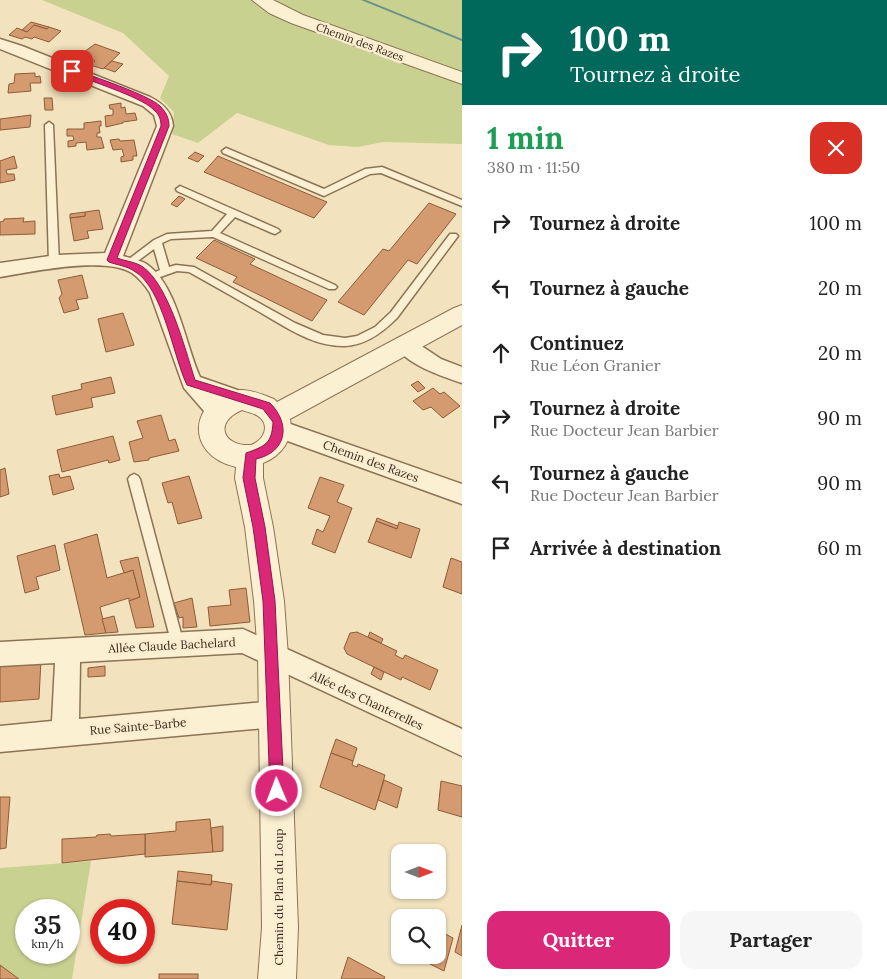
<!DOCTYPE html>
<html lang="fr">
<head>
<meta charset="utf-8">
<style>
  :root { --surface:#fff; --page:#f6f6f6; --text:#222; --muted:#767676; --accent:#db2777 }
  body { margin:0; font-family:Lora,serif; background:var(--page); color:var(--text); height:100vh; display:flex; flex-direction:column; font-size:19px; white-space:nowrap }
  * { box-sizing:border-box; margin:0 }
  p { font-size:16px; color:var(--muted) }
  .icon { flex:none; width:28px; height:28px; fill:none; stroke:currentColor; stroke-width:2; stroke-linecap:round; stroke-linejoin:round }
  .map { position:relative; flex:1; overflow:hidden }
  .details { display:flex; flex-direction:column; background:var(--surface); width:425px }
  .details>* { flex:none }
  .banner { background:#00695c; color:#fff; overflow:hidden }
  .needle { width:32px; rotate:90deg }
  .buttons { position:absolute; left:391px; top:844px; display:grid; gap:10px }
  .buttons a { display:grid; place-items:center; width:55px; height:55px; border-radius:10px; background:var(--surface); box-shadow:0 1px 4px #0004; font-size:25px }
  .speed { position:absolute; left:15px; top:899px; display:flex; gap:10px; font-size:25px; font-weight:700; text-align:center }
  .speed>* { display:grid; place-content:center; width:65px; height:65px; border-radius:50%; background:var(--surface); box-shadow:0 1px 4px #0004; line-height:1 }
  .speed small { font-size:12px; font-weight:400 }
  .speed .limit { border:8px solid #d22; background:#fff; color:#111 }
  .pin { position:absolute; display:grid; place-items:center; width:42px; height:42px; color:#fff; margin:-21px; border-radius:10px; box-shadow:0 2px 8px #0006 }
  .me { position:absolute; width:55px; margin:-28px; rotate:359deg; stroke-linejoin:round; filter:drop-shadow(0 0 4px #0008) }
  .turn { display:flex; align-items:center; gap:18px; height:105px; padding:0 25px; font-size:22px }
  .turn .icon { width:65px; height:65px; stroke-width:2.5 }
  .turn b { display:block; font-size:35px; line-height:42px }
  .round { display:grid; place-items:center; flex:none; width:52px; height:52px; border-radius:15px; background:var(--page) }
  .headline { display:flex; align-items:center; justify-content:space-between; height:85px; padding:0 25px }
  h1 { font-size:30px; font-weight:700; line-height:38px; color:#1e9e55 }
  .cta { display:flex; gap:10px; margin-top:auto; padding:10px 25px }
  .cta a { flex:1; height:58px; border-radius:15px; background:var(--accent); color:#fff; font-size:20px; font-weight:700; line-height:58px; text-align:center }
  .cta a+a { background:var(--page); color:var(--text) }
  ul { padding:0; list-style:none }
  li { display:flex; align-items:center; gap:15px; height:65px; padding:0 25px }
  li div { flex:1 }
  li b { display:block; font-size:19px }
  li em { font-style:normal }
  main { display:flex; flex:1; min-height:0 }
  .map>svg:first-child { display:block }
  .green { fill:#c9d191; fill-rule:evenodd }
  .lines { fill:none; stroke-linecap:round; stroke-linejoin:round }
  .stream { fill:#689288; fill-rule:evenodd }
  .building { fill:#d49b70; stroke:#8e5b38 }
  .service-casing { stroke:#8c7355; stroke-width:3 }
  .minor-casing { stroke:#8c7355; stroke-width:3 }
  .tertiary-casing { stroke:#8c7355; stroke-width:2 }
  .service { fill:#fcf0d2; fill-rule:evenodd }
  .minor { fill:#fcf0d2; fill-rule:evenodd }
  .tertiary { fill:#fcf0d2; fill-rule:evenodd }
  .route { fill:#db2777; stroke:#8e194d }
  .labels { text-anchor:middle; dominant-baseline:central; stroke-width:5; stroke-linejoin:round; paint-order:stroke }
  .far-street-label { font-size:11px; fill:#3a2a1b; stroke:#f9edcf }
  .street-label { font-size:12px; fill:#3a2a1b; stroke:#f9edcf }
</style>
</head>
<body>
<main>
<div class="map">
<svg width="462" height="979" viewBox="0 0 462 979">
  <rect width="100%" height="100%" fill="#f2e3be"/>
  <g class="green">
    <path d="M42,0H462V144L383,142L358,147L329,145L237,113L198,143L172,134L174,112L160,98L169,76L123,33Z"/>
    <path d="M91,861L72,979H0V868ZM26,910H69V952H26Z"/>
  </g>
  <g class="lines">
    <path class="stream" d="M361,0H366L462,39V41Z"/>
  </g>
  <g class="building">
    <path d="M31,22L49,27L47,29L34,25L27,32L22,30Z"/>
    <path d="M34,25L47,29L49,27L61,31L49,42L34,37L32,39L25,37L22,39L9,35L17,28L27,32Z"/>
    <path d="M95,44L120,53L103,69L90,65L95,61L81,54Z"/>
    <path d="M112,61L123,64L115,72L104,68Z"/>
    <path d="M35,73V77L40,76L41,83H30L31,91L8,93L9,84L14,83L15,74Z"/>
    <path d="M44,98H52L53,110H45Z"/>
    <path d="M121,103V108L125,107L126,114L135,113L137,120L123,122V123L106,127L105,116L113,115V109H110L109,105Z"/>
    <path d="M31,115L30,127L0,130V119Z"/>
    <path d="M101,121V126H99L100,133H97V137H101L104,148L87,150L86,142L76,143V146L68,147V141L74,140L73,136H67V129H84V123Z"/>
    <path d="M119,139L120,141L134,140L137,156H133V160L121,162V157L124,156L122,149L113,150L110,140Z"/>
    <path d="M195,152L204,156L198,162L188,158Z"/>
    <path d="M14,156L17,168L6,170L7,174H14L15,180L0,183V161Z"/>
    <path d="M218,156L327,202L314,218L204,172Z"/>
    <path d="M179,196L185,199L177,207L171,204Z"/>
    <path d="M429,203L456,214L417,264L408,260L364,315L338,302L383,249L389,251Z"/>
    <path d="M99,210L103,229L87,231L89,238L74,241L70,218L85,216V212Z"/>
    <path d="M85,212V216L70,218V214Z"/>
    <path d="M24,218L23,222L35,221V234L0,235V222L4,221V219Z"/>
    <path d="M214,240L255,259L250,264L327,300L312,321L233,282L237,277L196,258Z"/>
    <path d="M82,275L88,298L76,300L79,309L64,313L59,298L62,294L58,280Z"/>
    <path d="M123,313L134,345L106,352L98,319Z"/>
    <path d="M111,377L115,393L91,398L93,407L56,415L52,396L82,389L81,384Z"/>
    <path d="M418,381L425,388L418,392L411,385Z"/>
    <path d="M433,388L440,394L444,392L460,406L443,418L431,407L423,410L413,401Z"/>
    <path d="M161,415L169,441L175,439L179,451L149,458V460L134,462L129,442L143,438L137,421Z"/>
    <path d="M113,436L120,460L109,463L108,460L62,472L57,450Z"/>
    <path d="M5,468L9,494L0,497V470Z"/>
    <path d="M59,474L60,478L70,476L74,489L53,495L49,476Z"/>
    <path d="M189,476L202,518L178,524L172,502L168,503L162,483Z"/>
    <path d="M320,477L344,485L337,502L352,508L335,553L312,544L317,529L323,532L330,516L308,508Z"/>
    <path d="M377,518L398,526L397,529L376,521Z"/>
    <path d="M376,521L397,529L399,522L420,529L411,558L368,542Z"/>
    <path d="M97,534L107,578L133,570L140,597L129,601V598L100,607L106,633L85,635L64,544Z"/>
    <path d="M55,545L60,570L36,577L39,589L25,593L17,556Z"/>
    <path d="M138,557L154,627L136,628L129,601L140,597L133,570L124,573L120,561Z"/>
    <path d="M451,558L462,562V594L443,587Z"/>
    <path d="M246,588L250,622L210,626L208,607L231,605L229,590Z"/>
    <path d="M192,598L197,627L183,628V617L179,618L174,603Z"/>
    <path d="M114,616L118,632L106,633L102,619Z"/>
    <path d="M357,632L397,651L395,655L403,659L405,655L438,670L430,690L402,677L401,680L347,654L344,648L350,633Z"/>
    <path d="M370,632L383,639L381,643L368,637Z"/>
    <path d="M41,659L39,699L0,702V662Z"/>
    <path d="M105,666V676L88,677V668Z"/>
    <path d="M374,667L384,672L381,680L371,674Z"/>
    <path d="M336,739L357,748L353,761L331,753Z"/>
    <path d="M331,753L353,761L352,765L357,767L358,764L385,775L375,810L320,787Z"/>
    <path d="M384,780L402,788L397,808L378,800Z"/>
    <path d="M441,781L462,786V817L438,810Z"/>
    <path d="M0,797H10L6,848L0,849Z"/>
    <path d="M210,819L213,852L145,857V834L176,831V822Z"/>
    <path d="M223,826V851L213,852L211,828Z"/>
    <path d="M110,834L111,836L145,834V854L62,863V839L96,837L97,835Z"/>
    <path d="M178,871L212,875L211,885L177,881Z"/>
    <path d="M177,881L211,885L212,881L232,884L227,930L172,924Z"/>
    <path d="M462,925V956L455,952Z"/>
    <path d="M438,930L453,938L444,971L412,955H438Z"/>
    <path d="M348,957L385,977L384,979H341Z"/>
    <path d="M0,965L19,979H0Z"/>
    <rect x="159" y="974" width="39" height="5"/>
  </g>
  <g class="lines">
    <g class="service-casing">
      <g id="service">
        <path d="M49,122L53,125L59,263L54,266L49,263L45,125Z"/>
        <path d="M226,148L324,189L365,169L382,167L462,200V206L381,173L370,174L324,196L223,153L222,151Z"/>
        <path d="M180,186L278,229L280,231L275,234L272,233L235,217L220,233L335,285L337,287L335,289H329L213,237L171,239L162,243L169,267L176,265L194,267L295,323L323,335L345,338L357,336L375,327L391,312L450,234H456L458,236L397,318C383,332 366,345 345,346C312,347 283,325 256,310C234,297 212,285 189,272L177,271L149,281L146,280V276L160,270L154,249L131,266H125V262L154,240L167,234L212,231L227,214L177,191L176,189Z"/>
        <path d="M134,474L138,476L140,479L184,645L182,649L178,651L174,649L172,645L128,479L130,476Z"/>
      </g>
    </g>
    <g class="minor-casing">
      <g id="minor">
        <path d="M0,39L22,46L150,97C162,103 172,111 173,126L123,256C130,258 139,260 145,263C177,283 185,344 200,377L249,394L253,400L249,406L242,408L218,400L228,412L224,418L217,421L210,418L184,388L150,293C145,285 139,278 132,273C104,256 31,272 0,277V263L57,255L105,253L157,126L154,115L143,106L0,49Z"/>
        <path d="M404,336L411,339L441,359L462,367V383C441,376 405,364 394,344L397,339Z"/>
        <path d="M279,420L462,484V504L271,435L268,429L271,423Z"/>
        <path d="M243,629L462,729V756L242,653L80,662L79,719L275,701L284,705L288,714L284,723L275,727L0,752V726L52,721L55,663L0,666V642Z"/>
      </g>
    </g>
    <g class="tertiary-casing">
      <g id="tertiary">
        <path d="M252,0H273L303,15L462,72V84L291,23L269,13Z"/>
        <path d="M462,305V325L290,419C294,439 281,456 263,463V478L273,527L284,601L288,656L298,927L296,979H258L262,927L258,656L254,601L245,527L235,478L236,467C183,455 189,397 240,390C250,389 264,395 274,399L277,402L454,308ZM242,410C247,412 254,413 258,416C271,425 264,440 251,445C223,447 213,422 242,410Z"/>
      </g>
    </g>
    <use href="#service" class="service"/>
    <use href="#minor" class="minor"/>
    <use href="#tertiary" class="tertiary"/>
  </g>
  <path class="route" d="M69,69H74C93,77 147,94 160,106C166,112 169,118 169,126L117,258C125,261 136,262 143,267C169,286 185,349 195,380L270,403C291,424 287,452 256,459L255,478L265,527L275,601L284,791L282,796L277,798L272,796L270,791L263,601L253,527L243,478L246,453C266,446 272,443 273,422L263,409L187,385C173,356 163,287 134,271C127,266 117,265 109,262L107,260L161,126C161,119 159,114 153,109C139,96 89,81 69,72Z"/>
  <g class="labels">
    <g class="far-street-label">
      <text transform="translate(360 42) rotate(20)">Chemin des Razes</text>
    </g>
    <g class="street-label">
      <text transform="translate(371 461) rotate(20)">Chemin des Razes</text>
      <text transform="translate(172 645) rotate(-3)">Allée Claude Bachelard</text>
      <text transform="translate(367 700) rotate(25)">Allée des Chanterelles</text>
      <text transform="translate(138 726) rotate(-5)">Rue Sainte-Barbe</text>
      <text transform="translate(278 897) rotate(-90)">Chemin du Plan du Loup</text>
    </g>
  </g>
</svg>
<div class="buttons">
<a><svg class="needle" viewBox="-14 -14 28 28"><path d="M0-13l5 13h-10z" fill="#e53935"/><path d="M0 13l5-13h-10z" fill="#767676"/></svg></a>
<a><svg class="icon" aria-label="search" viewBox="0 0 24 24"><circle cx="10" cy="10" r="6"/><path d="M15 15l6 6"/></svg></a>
</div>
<div class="speed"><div>35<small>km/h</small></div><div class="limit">40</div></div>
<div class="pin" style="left:72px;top:71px;background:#d93025"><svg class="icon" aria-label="arrive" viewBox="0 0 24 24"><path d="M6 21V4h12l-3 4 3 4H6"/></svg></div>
<svg class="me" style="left:277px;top:791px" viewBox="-20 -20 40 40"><circle r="17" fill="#db2777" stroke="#fff" stroke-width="3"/><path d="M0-11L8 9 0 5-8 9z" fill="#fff"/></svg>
</div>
<section class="details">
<div class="banner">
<div class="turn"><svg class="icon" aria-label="right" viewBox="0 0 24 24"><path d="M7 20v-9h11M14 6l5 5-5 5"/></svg><div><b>100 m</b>Tournez à droite</div></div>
</div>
<div class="headline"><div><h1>1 min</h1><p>380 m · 11:50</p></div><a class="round" style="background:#d93025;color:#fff"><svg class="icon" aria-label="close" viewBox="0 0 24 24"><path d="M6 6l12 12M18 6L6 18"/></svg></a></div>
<ul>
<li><svg class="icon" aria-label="right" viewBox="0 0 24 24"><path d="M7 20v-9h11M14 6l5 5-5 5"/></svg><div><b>Tournez à droite</b></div><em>100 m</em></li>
<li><svg class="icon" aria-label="left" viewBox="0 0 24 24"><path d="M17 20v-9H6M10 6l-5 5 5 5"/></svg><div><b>Tournez à gauche</b></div><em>20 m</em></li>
<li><svg class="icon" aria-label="ahead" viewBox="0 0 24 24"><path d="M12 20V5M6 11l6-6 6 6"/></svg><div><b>Continuez</b><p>Rue Léon Granier</p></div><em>20 m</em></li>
<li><svg class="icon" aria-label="right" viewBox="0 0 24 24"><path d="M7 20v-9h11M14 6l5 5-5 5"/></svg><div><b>Tournez à droite</b><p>Rue Docteur Jean Barbier</p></div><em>90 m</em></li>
<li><svg class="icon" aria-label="left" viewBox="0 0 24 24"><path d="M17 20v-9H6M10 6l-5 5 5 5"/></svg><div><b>Tournez à gauche</b><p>Rue Docteur Jean Barbier</p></div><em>90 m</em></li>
<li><svg class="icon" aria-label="arrive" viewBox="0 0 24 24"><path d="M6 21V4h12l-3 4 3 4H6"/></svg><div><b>Arrivée à destination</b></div><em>60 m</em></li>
</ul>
<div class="cta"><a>Quitter</a><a>Partager</a></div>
</section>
</main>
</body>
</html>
